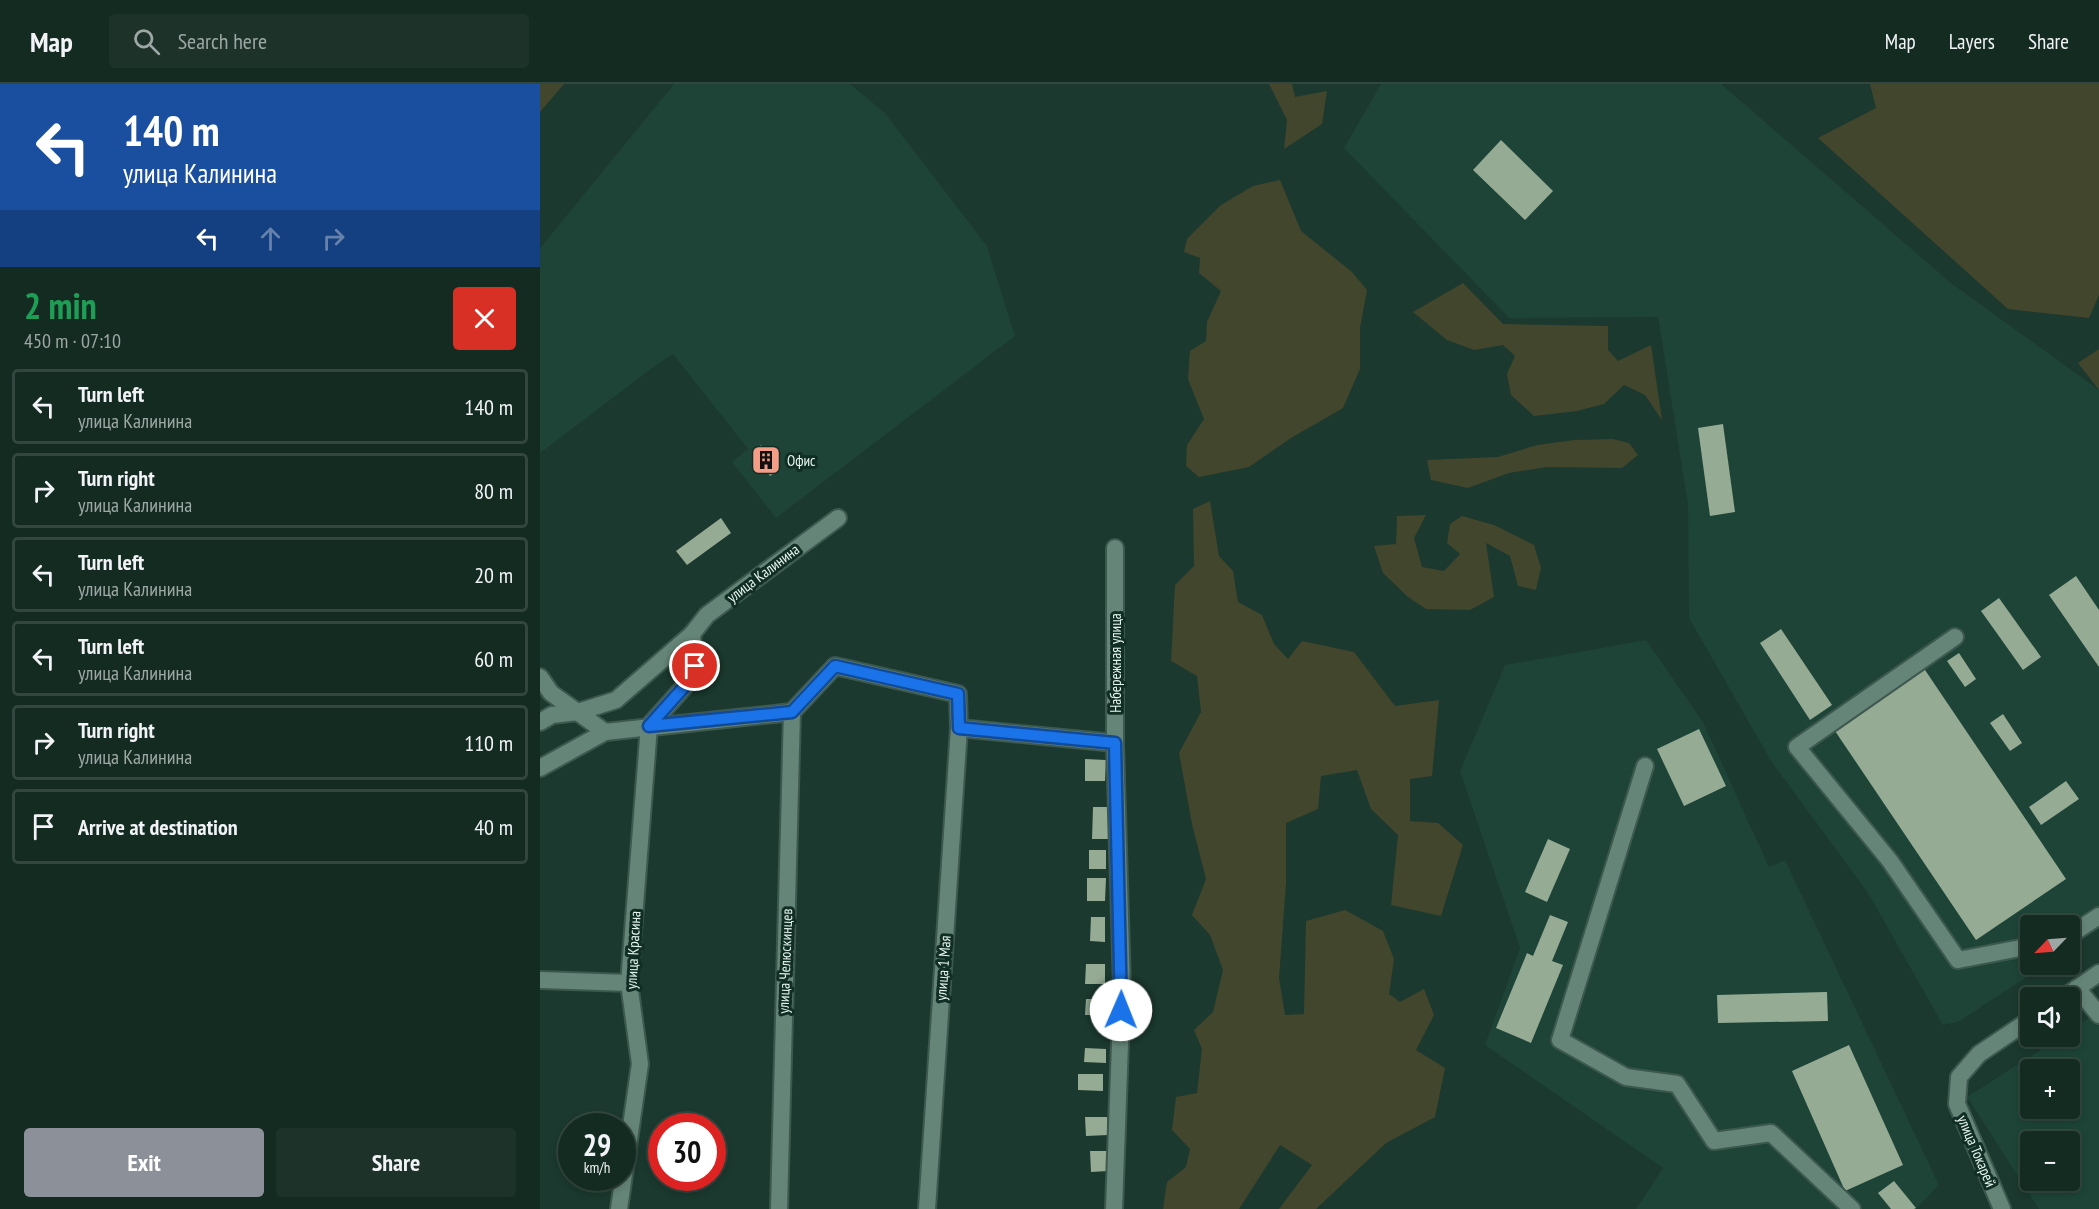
<!DOCTYPE html>
<html lang="en">
<head>
<meta charset="utf-8">
<style>
  :root { --surface:#142b22; --page:#1d332a; --text:#f1f3f6; --muted:#9da7a5; --line:#334740; --accent:#8c9099 }
  body { margin:0; font-family:"PT Sans Narrow",sans-serif; background:var(--page); color:var(--text); height:100vh; display:flex; flex-direction:column; font-size:22px; white-space:nowrap }
  * { box-sizing:border-box; margin:0 }
  p { font-size:20px; color:var(--muted) }
  .icon { flex:none; width:33px; height:33px; fill:none; stroke:currentColor; stroke-width:2; stroke-linecap:round; stroke-linejoin:round }
  .map { position:relative; flex:1; overflow:hidden }
  .sheet { display:flex; flex-direction:column; background:var(--surface); width:540px }
  .sheet>* { flex:none }
  .top-card { background:#1a4fa0; color:#fff; overflow:hidden }
  .needle { width:39px; rotate:245deg }
  .buttons { position:absolute; left:1480px; top:831px; display:grid; gap:12px }
  .buttons a { display:grid; place-items:center; width:60px; height:60px; border-radius:6px; background:var(--surface); box-shadow:0 3px 9px #0003,0 0 0 2px var(--line); font-size:30px }
  .speed { position:absolute; left:18px; top:1029px; display:flex; gap:12px; font-size:30px; font-weight:700; text-align:center }
  .speed>* { display:grid; place-content:center; width:78px; height:78px; border-radius:50%; background:var(--surface); box-shadow:0 3px 9px #0003,0 0 0 2px var(--line); line-height:1 }
  .speed small { font-size:15px; font-weight:400 }
  .speed .limit { border:9px solid #d22; background:#fff; color:#111 }
  .pin { position:absolute; display:grid; place-items:center; width:51px; height:51px; color:#fff; margin:-26px; border:3px solid #fff; border-radius:50%; box-shadow:0 2px 6px #0007 }
  .me { position:absolute; width:66px; margin:-33px; rotate:1deg; stroke-linejoin:round; filter:drop-shadow(0 0 4px #0008) }
  .turn { display:flex; align-items:center; gap:21px; height:126px; padding:0 24px; font-size:27px }
  .turn .icon { width:78px; height:78px; stroke-width:2.5 }
  .turn b { display:block; font-size:42px; line-height:51px }
  .lanes { display:flex; align-items:center; height:57px; padding:0 24px; background:#0003; justify-content:center; gap:30px; direction:ltr }
  .lanes .off { opacity:.35 }
  .round { display:grid; place-items:center; flex:none; width:63px; height:63px; border-radius:6px; background:var(--page) }
  .summary { display:flex; align-items:center; justify-content:space-between; height:102px; padding:0 24px }
  h1 { font-size:36px; font-weight:800; line-height:45px; color:#1e9e55 }
  .primary-button { display:flex; gap:12px; margin-top:auto; padding:12px 24px }
  .primary-button a { flex:1; height:69px; border-radius:6px; background:var(--accent); color:#fff; font-size:24px; font-weight:800; line-height:69px; text-align:center }
  .primary-button a+a { background:var(--page); color:var(--text) }
  ul { padding:0; list-style:none }
  li { display:flex; align-items:center; gap:18px; height:75px; margin:0 12px 9px; padding:0 12px; border:3px solid var(--line); border-radius:6px }
  li div { flex:1 }
  li b { display:block; font-size:22px }
  li em { font-style:normal }
  header { display:flex; align-items:center; gap:36px; box-sizing:border-box; height:84px; padding:0 30px; background:var(--surface); border-bottom:2px solid var(--line) }
  header strong { font-size:28px }
  nav { display:flex; gap:33px; margin-inline-start:auto; font-size:21px }
  .search { width:420px; height:54px; background:var(--page); display:flex; align-items:center; gap:15px; box-sizing:border-box; padding:0 21px; border-radius:6px; color:var(--muted); font-size:22px }
  main { display:flex; flex:1; min-height:0 }
  .map>svg:first-child { display:block }
  .built { fill:#1d4437; fill-rule:evenodd }
  .green { fill:#42462c }
  .building { fill:#96ab94 }
  .lines { fill:none; stroke-linecap:round; stroke-linejoin:round }
  .minor-casing { stroke:#3d584f; stroke-width:20 }
  .minor { stroke:#658578; stroke-width:16 }
  .route-casing { stroke:#114b97; stroke-width:15 }
  .route { stroke:#1a73e8; stroke-width:10 }
  .labels { text-anchor:middle; dominant-baseline:central; stroke-width:6; stroke-linejoin:round; paint-order:stroke }
  .poi-label { font-size:15px; fill:#e5f6ef; stroke:#112e25; text-anchor:start }
  .street-label { font-size:15px; fill:#e5f6ef; stroke:#112e25 }
</style>
</head>
<body>
<header>
<strong>Map</strong>
<div class="search"><svg class="icon" aria-label="search" viewBox="0 0 24 24"><circle cx="10" cy="10" r="6"/><path d="M15 15l6 6"/></svg>Search here</div>
<nav><a>Map</a><a>Layers</a><a>Share</a></nav>
</header>
<main>
<section class="sheet">
<div class="top-card">
<div class="turn"><svg class="icon" aria-label="left" viewBox="0 0 24 24"><path d="M17 20v-9H6M10 6l-5 5 5 5"/></svg><div><b>140 m</b>улица Калинина</div></div>
<div class="lanes"><svg class="icon" aria-label="left" viewBox="0 0 24 24"><path d="M17 20v-9H6M10 6l-5 5 5 5"/></svg><svg class="icon off" aria-label="ahead" viewBox="0 0 24 24"><path d="M12 20V5M6 11l6-6 6 6"/></svg><svg class="icon off" aria-label="right" viewBox="0 0 24 24"><path d="M7 20v-9h11M14 6l5 5-5 5"/></svg></div>
</div>
<div class="summary"><div><h1>2 min</h1><p>450 m · 07:10</p></div><a class="round" style="background:#d93025;color:#fff"><svg class="icon" aria-label="close" viewBox="0 0 24 24"><path d="M6 6l12 12M18 6L6 18"/></svg></a></div>
<ul>
<li><svg class="icon" aria-label="left" viewBox="0 0 24 24"><path d="M17 20v-9H6M10 6l-5 5 5 5"/></svg><div><b>Turn left</b><p>улица Калинина</p></div><em>140 m</em></li>
<li><svg class="icon" aria-label="right" viewBox="0 0 24 24"><path d="M7 20v-9h11M14 6l5 5-5 5"/></svg><div><b>Turn right</b><p>улица Калинина</p></div><em>80 m</em></li>
<li><svg class="icon" aria-label="left" viewBox="0 0 24 24"><path d="M17 20v-9H6M10 6l-5 5 5 5"/></svg><div><b>Turn left</b><p>улица Калинина</p></div><em>20 m</em></li>
<li><svg class="icon" aria-label="left" viewBox="0 0 24 24"><path d="M17 20v-9H6M10 6l-5 5 5 5"/></svg><div><b>Turn left</b><p>улица Калинина</p></div><em>60 m</em></li>
<li><svg class="icon" aria-label="right" viewBox="0 0 24 24"><path d="M7 20v-9h11M14 6l5 5-5 5"/></svg><div><b>Turn right</b><p>улица Калинина</p></div><em>110 m</em></li>
<li><svg class="icon" aria-label="arrive" viewBox="0 0 24 24"><path d="M6 21V4h12l-3 4 3 4H6"/></svg><div><b>Arrive at destination</b></div><em>40 m</em></li>
</ul>
<div class="primary-button"><a>Exit</a><a>Share</a></div>
</section>
<div class="map">
<svg width="1559" height="1125" viewBox="0 0 1559 1125">
  <rect width="100%" height="100%" fill="#1b392e"/>
  <g class="built">
    <path d="M134,0H310L345,29L447,162L475,252L236,434L192,378L208,365L133,270L115,282L0,369V164Z"/>
    <path d="M841,0H1181L1411,199L1559,306V845L1530,864V842H1491V880L1505,881L1418,938L1403,941L1328,809L1231,677L1149,534L1148,421L1118,233L969,234L804,64Z"/>
    <path d="M1106,556L1163,638L1229,783L1245,776L1399,1101L1376,1125H1096L1123,1084L945,961L980,864L920,687L965,581Z"/>
    <path d="M1559,928V1125H1499L1427,1013L1521,953L1530,952V946ZM1491,986H1530V1024H1491ZM1491,1058H1530V1096H1491Z"/>
  </g>
  <g class="green">
    <path d="M0,0H24L0,28Z"/>
    <path d="M729,0H752L755,13L787,7L782,40L744,65L747,36Z"/>
    <path d="M1330,0H1559V211L1549,234L1468,225L1278,54L1336,24Z"/>
    <path d="M740,96L761,147L812,188L827,206L820,244V285L803,324L751,354L709,383L659,393L646,382L647,361L664,335L648,295L650,267L666,257L667,238L681,207L659,189L660,174L644,168L647,155L681,121L713,102Z"/>
    <path d="M923,199L963,240L1068,242V266L1078,277L1111,261L1122,336L1105,311L1084,301L1064,320L1037,327L994,332L971,311L967,290L975,272L963,261L934,266L907,256L873,228Z"/>
    <path d="M1559,265V306L1538,279Z"/>
    <path d="M1073,355L1089,359L1098,371L1082,384L1007,383L969,389L928,404L891,396L887,376L958,373L997,361L1034,356Z"/>
    <path d="M670,417L679,472L693,487L698,518L722,531L734,560L748,575L762,557L814,568L855,622L899,616L892,692L870,695V737L898,739L923,761L901,832L851,821L858,751L831,725L817,686L781,692L778,725L746,739V799L739,894L745,931L764,930L766,837L805,826L843,847L854,875L849,910L860,918L884,905L894,931L876,966L905,984L895,1033L846,1059L776,1125H739L772,1081L740,1061L699,1125H623L627,1098L646,1083L650,1065L632,1046L636,1013L657,1009L662,965L654,946L673,928L683,886L670,851L652,831L666,795L652,740L639,669L661,628L657,592L631,577L635,501L654,482L653,425Z"/>
    <path d="M886,431L874,454L882,483L904,487L920,470L907,459L910,440L922,432L954,441L994,461L1001,484L996,506L978,502L970,472L946,459L954,513L930,526L886,525L868,513L843,489L834,462L856,460L857,432Z"/>
  </g>
  <g class="building">
    <path d="M961,56L1013,107L985,136L933,86Z"/>
    <path d="M1183,340L1195,428L1170,432L1158,344Z"/>
    <path d="M221,361L240,385L230,392L212,368Z"/>
    <path d="M181,434L191,449L147,481L136,467Z"/>
    <path d="M1536,492L1559,526V583L1509,511Z"/>
    <path d="M1459,514L1501,573L1483,586L1441,527Z"/>
    <path d="M1241,545L1292,621L1270,636L1220,559Z"/>
    <path d="M1419,569L1436,595L1425,603L1407,577Z"/>
    <path d="M1383,583L1526,795L1436,856L1293,644Z"/>
    <path d="M1463,630L1482,659L1470,667L1450,639Z"/>
    <path d="M1159,645L1186,702L1144,722L1117,665Z"/>
    <path d="M545,675L566,676L565,697H545Z"/>
    <path d="M1526,697L1539,715L1501,741L1489,723Z"/>
    <path d="M553,723H568V755H552Z"/>
    <path d="M1008,755L1030,765L1007,818L985,808Z"/>
    <rect x="549" y="766" width="17" height="19"/>
    <path d="M547,794H566L565,817H547Z"/>
    <path d="M1010,831L1028,838L1012,877L1023,881L991,959L956,944L987,869L993,872Z"/>
    <path d="M551,833H565V858L550,857Z"/>
    <path d="M546,880H565V900H545Z"/>
    <path d="M1287,908L1288,937L1178,939L1177,911Z"/>
    <path d="M546,915H567V931H545Z"/>
    <path d="M1309,961L1363,1081L1305,1107L1252,987Z"/>
    <path d="M545,964L566,965V979L544,978Z"/>
    <path d="M538,990H563V1007L538,1006Z"/>
    <path d="M545,1033H567L568,1051L546,1052Z"/>
    <path d="M550,1067H568V1087L551,1088Z"/>
    <path d="M1354,1097L1376,1124L1374,1125H1351L1338,1109Z"/>
  </g>
  <g class="lines">
    <g class="minor-casing">
      <g id="minor">
        <path d="M1415,553L1257,663L1350,777L1418,876L1491,862"/>
        <path d="M0,593L11,609L65,648"/>
        <path d="M0,638L12,631L38,628L76,616L152,550"/>
        <path d="M1105,682L1020,956L1086,993L1137,1000L1174,1057L1231,1049L1312,1125"/>
        <path d="M0,684L65,648L252,628L295,582L418,610L419,644L575,659"/>
        <path d="M1530,851L1559,832"/>
        <path d="M0,896L89,899"/>
        <path d="M1537,904L1559,931"/>
        <path d="M1523,914L1559,889"/>
        <path d="M79,1125L100,980L89,899L109,642L144,603L155,582L152,550L167,531L298,434"/>
        <path d="M239,1125L252,628"/>
        <path d="M387,1125L419,644"/>
        <path d="M574,1125L582,904L575,659V464"/>
        <path d="M1462,1125L1417,1020L1419,993L1439,970L1491,935"/>
      </g>
    </g>
    <use href="#minor" class="minor"/>
  </g>
  <g class="lines">
    <g class="route-casing">
      <path id="route" d="M155,582L144,603L109,642L252,628L295,582L418,610L419,644L575,659L581,926"/>
    </g>
    <use href="#route" class="route"/>
  </g>
  <defs>
    <g id="building-square" transform="scale(1.5)"><rect x="-9" y="-9" width="18" height="18" rx="4" fill="#f49e87" stroke="#112e25"/><path d="M-4-6H4V6H1V3H-1V6H-4ZM-2.5-4.3h1.7v1.8h-1.7ZM.8-4.3h1.7v1.8H.8ZM-2.5-1h1.7V.8h-1.7ZM.8-1h1.7V.8H.8Z" fill="#111"/></g>
  </defs>
  <g fill-rule="evenodd">
    <use href="#building-square" x="226" y="376"/>
  </g>
  <g class="labels">
    <g class="poi-label">
      <text x="247" y="376">Офис</text>
    </g>
    <g class="street-label">
      <text transform="translate(223 489) rotate(-37)">улица Калинина</text>
      <text transform="translate(575 579) rotate(-90)">Набережная улица</text>
      <text transform="translate(93 866) rotate(-87)">улица Красина</text>
      <text transform="translate(245 877) rotate(-88)">улица Челюскинцев</text>
      <text transform="translate(403 884) rotate(-86)">улица 1 Мая</text>
      <text transform="translate(1437 1067) rotate(67)">улица Токарей</text>
    </g>
  </g>
</svg>
<div class="buttons">
<a><svg class="needle" viewBox="-14 -14 28 28"><path d="M0-13l5 13h-10z" fill="#e53935"/><path d="M0 13l5-13h-10z" fill="#9da7a5"/></svg></a>
<a><svg class="icon" aria-label="sound" viewBox="0 0 24 24"><path d="M4 9h4l5-4v14l-5-4H4zM17 9q2 3 0 6"/></svg></a>
<a>+</a>
<a>−</a>
</div>
<div class="speed"><div>29<small>km/h</small></div><div class="limit">30</div></div>
<div class="pin" style="left:155px;top:582px;background:#d93025"><svg class="icon" aria-label="arrive" viewBox="0 0 24 24"><path d="M6 21V4h12l-3 4 3 4H6"/></svg></div>
<svg class="me" style="left:581px;top:926px" viewBox="-20 -20 40 40"><circle r="19" fill="#fff"/><path d="M0-13L10 11 0 6-10 11z" fill="#1a73e8"/></svg>
</div>
</main>
</body>
</html>
